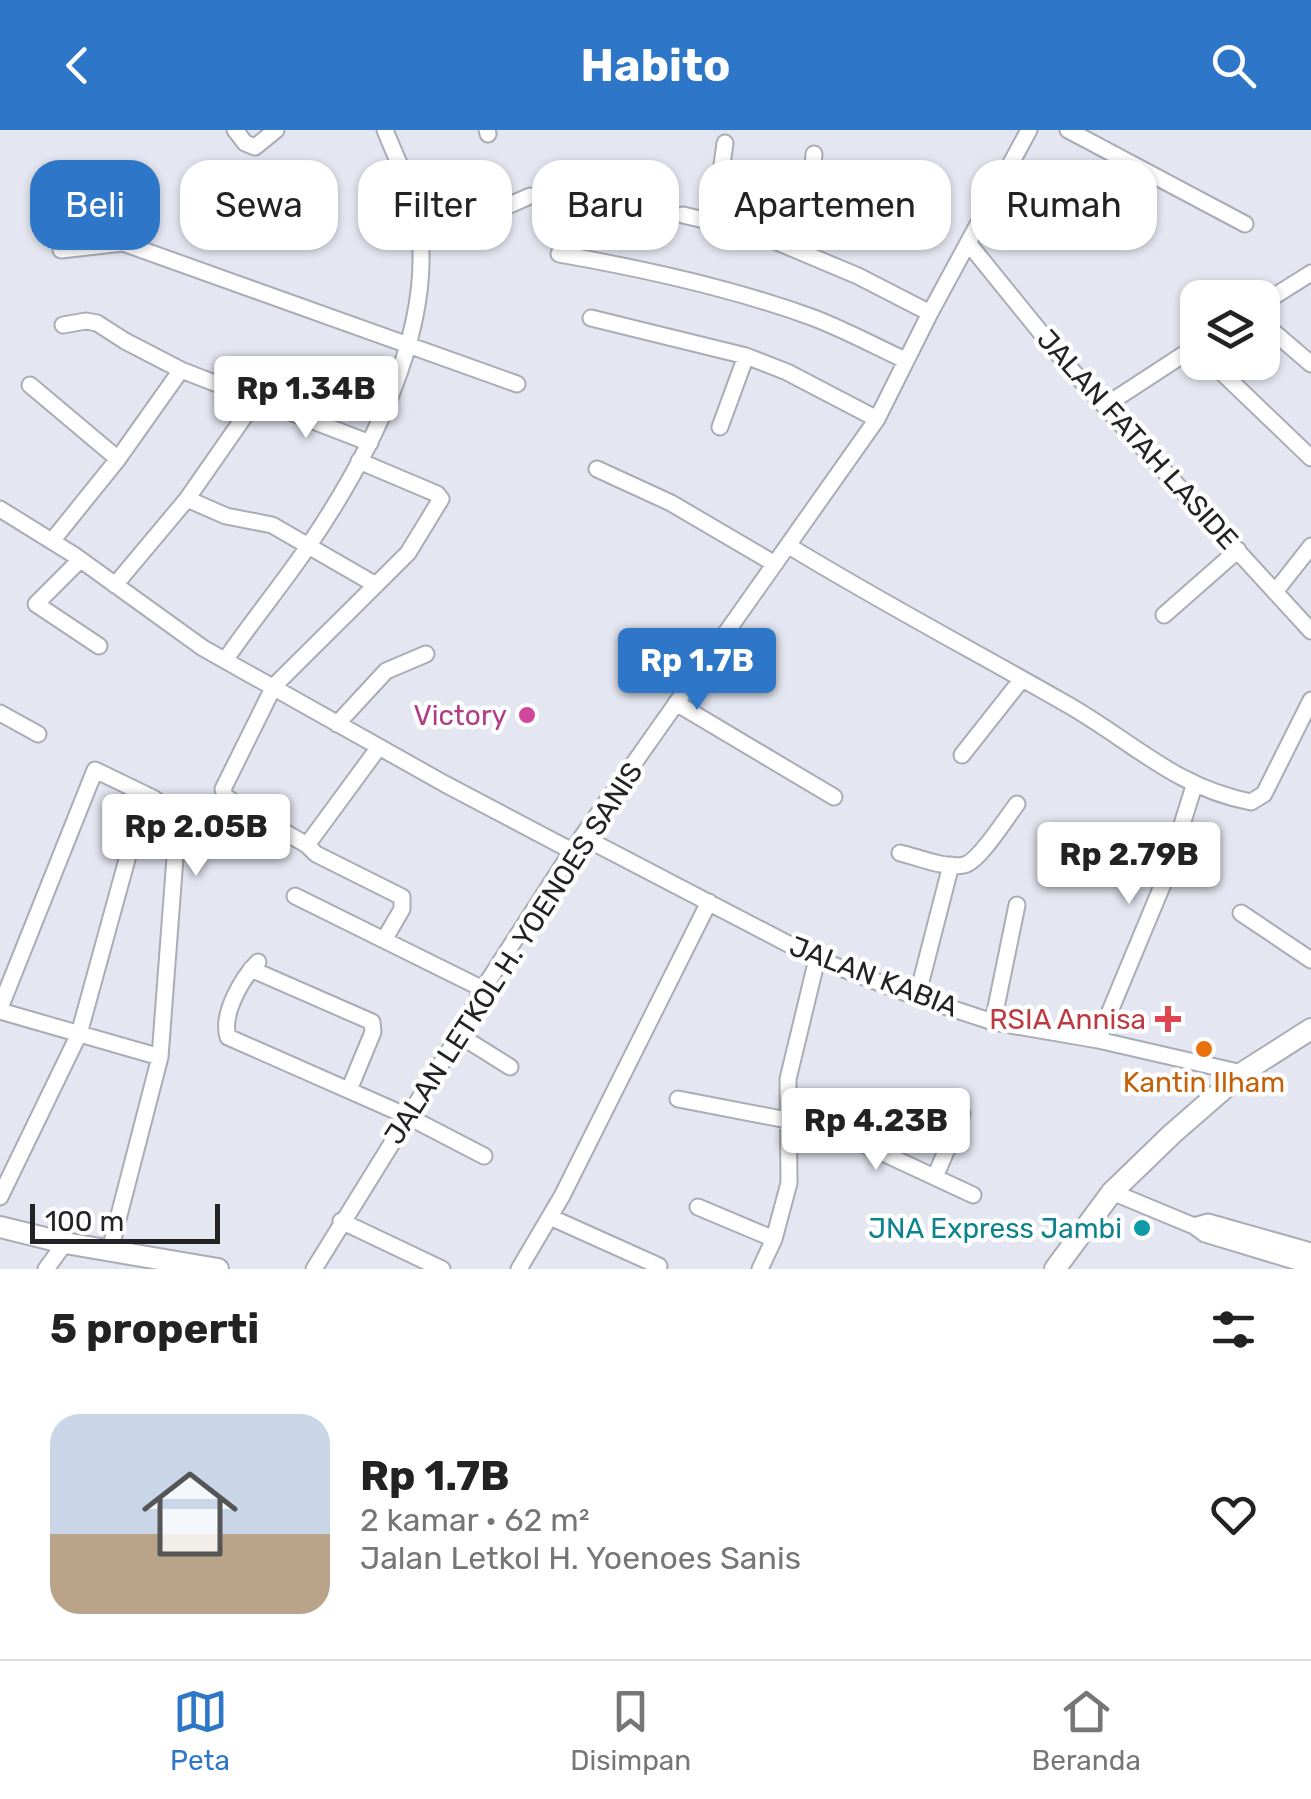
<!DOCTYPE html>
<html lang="id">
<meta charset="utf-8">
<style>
:root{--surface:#fff;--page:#f2f2f2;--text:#222;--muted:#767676;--line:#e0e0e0;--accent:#2e77c8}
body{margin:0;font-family:Rubik,sans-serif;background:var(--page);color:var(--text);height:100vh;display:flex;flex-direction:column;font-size:38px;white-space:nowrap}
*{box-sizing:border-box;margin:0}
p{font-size:32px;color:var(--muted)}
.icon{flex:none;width:55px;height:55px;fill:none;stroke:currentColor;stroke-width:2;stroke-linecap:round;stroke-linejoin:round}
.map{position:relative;height:1139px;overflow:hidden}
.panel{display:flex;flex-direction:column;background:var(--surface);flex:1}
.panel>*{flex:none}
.banner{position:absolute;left:30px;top:30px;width:1252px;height:90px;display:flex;gap:20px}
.controls{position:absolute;left:1180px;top:150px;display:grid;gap:20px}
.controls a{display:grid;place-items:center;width:100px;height:100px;border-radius:20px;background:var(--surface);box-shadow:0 2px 8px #0004;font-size:50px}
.scale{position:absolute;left:30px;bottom:25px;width:190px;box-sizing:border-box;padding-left:10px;border:5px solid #232327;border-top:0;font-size:28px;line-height:35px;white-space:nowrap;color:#232327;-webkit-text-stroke:8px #fff;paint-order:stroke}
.price{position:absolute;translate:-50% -85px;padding:0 22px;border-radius:10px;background:#fff;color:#222;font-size:32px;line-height:65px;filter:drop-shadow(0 2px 5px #0008)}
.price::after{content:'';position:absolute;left:50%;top:60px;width:30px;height:22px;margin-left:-15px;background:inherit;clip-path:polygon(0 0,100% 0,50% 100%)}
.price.current{background:var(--accent);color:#fff}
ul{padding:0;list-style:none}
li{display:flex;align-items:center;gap:30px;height:250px;padding:0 50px}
li span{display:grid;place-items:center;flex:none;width:280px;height:200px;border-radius:30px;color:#555}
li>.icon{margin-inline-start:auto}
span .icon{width:120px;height:120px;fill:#fffc;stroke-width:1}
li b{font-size:42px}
h2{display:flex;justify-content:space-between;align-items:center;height:120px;padding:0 50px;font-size:42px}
.tag{padding:0 35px;border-radius:30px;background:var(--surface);box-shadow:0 2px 8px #0004;font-size:35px;line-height:90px}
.tag.current{background:var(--accent);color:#fff}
header{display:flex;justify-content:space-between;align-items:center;height:130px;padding:0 50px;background:var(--accent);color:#fff;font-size:45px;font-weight:700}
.menu{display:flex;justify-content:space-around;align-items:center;height:140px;border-top:2px solid var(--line);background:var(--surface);font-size:28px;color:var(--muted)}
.menu a{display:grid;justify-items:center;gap:5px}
.menu .current{color:var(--accent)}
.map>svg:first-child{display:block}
</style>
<header><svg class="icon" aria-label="back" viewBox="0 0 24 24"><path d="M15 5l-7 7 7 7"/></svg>Habito<svg class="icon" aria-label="search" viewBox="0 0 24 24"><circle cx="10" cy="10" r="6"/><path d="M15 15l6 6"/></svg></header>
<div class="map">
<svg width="1311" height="1139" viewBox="0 0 1311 1139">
<rect width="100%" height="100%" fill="#e4e6f1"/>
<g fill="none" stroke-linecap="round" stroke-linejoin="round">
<g stroke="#aaacb6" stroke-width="19">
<path id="minor" d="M235 0 245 13 255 17 276 0
M487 0 488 4
M1068 0 1245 94
M683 85 751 101 858 146 930 183
M714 92 725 13
M421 114 530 66
M969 114 1067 235 1311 501
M61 120 123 113 517 254
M805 123 814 24
M559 124C645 139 732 158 814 188 845 200 875 216 905 230
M1262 174 1311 143
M591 188 746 226 787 242 877 289
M1262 192 1311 234
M63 195 86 191 97 193 125 211 181 240 370 313
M1211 232 1311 328
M30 255 118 329
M1106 275 1198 215
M720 297 746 226
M597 339 671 373 775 434
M187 369 226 386 272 395 376 455
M0 379 74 425 203 518 445 654 572 721
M52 411 118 329 181 240
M789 416C879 471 972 520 1063 572 1130 609 1173 657 1251 672L1264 664 1311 570
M80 430 36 474 99 516
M115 455 187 369 256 270
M1275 462 1311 416
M1164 485 1238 420
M226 529C252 491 281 456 307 418 367 330 439 196 417 86 411 57 396 28 385 0
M676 573 834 667
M0 583 38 604
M337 594 386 541 426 524
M379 617 307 715 316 724 402 767V779L384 810
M962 625 1022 549
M583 707 817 829 917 867 993 892 1098 910 1242 943
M307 715 236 674 225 666 223 659 274 556 408 423 441 369 437 364 359 331
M900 723C918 727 945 739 964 735 979 732 1006 688 1017 674
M295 766 483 859
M1241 783 1311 830
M258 832C242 848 221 884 228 907L407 986 484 1026
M251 839 372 892 373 902 349 960
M917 867 951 735
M0 878 95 640 153 668 173 682 177 701 160 927 110 1120
M0 881 160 927
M993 892 1017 775
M459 905 510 937
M1098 910 1165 749 1194 656
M678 969 813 995 844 1005 973 1065
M935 1047 962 984
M1112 1062 1194 1096 1205 1104 1311 1136
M0 1067 79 904 145 664
M698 1077 774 1109
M550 1087 659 1136
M341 1091 442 1139
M1194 1096 1208 1092 1311 1121
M46 1139 65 1113
M314 1139 459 905 483 859 572 721 877 289 930 183 1029 0
M519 1139 562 1066 709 772
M760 1139 774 1109 789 1053 788 949 817 829"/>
</g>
<g stroke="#aaacb6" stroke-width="24">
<path id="major" d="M0 1097 65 1113 218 1139
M1055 1139 1112 1062 1172 1004 1242 943 1311 899"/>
</g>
<use href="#minor" stroke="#fff" stroke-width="15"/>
<use href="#major" stroke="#fff" stroke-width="20"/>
</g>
<circle fill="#d1479c" stroke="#fff" stroke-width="4" cx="527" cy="585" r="10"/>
<path fill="#e0444e" stroke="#fff" stroke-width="4" d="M1163 874h10v10h10v10h-10v10h-10v-10h-10v-10h10z"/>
<circle fill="#e8710a" stroke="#fff" stroke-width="4" cx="1204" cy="919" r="10"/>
<circle fill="#0f9aa8" stroke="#fff" stroke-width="4" cx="1142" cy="1098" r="10"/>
<g text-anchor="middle" stroke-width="9" stroke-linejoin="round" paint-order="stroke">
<g font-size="28" fill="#232327" stroke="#fff">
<text transform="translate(1138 309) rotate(48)" y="10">JALAN FATAH LASIDE</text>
<text transform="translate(513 823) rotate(-57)" y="10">JALAN LETKOL H. YOENOES SANIS</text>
<text transform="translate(874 846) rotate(21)" y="10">JALAN KABIA</text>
</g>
<g font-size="28" fill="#b23c85" stroke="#fff" text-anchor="end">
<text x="507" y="595">Victory</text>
</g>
<g font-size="28" fill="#be3a42" stroke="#fff" text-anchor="end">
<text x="1146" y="899">RSIA Annisa</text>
</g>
<g font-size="28" fill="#c56008" stroke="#fff">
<text x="1204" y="962">Kantin Ilham</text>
</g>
<g font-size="28" fill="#0d838f" stroke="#fff" text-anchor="end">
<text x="1122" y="1108">JNA Express Jambi</text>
</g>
</g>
</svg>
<div class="controls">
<a><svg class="icon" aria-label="layers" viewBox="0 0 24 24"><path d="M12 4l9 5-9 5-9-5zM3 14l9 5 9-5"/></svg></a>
</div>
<div class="scale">100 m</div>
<b class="price" style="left:306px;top:311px">Rp 1.34B</b>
<b class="price current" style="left:697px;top:583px">Rp 1.7B</b>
<b class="price" style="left:196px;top:749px">Rp 2.05B</b>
<b class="price" style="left:1129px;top:777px">Rp 2.79B</b>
<b class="price" style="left:876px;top:1043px">Rp 4.23B</b>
<div class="banner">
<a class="tag current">Beli</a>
<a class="tag">Sewa</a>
<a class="tag">Filter</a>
<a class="tag">Baru</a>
<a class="tag">Apartemen</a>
<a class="tag">Rumah</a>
</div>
</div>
<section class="panel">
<h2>5 properti<svg class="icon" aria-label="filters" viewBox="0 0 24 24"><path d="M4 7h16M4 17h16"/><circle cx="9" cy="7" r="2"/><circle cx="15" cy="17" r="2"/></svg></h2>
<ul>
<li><span style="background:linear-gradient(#c9d6e8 60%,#b9a48a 0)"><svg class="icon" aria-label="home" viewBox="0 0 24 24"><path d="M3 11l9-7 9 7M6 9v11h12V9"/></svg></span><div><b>Rp 1.7B</b><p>2 kamar · 62 m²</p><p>Jalan Letkol H. Yoenoes Sanis</p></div><svg class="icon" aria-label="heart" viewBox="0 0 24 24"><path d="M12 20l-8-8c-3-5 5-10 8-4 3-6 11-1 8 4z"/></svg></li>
</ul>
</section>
<nav class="menu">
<a class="current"><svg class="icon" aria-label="map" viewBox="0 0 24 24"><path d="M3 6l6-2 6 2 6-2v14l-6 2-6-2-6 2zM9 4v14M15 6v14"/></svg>Peta</a>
<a><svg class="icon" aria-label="saved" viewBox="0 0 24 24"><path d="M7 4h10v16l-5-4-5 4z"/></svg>Disimpan</a>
<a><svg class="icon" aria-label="home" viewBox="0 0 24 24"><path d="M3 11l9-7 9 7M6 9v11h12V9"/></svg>Beranda</a>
</nav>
